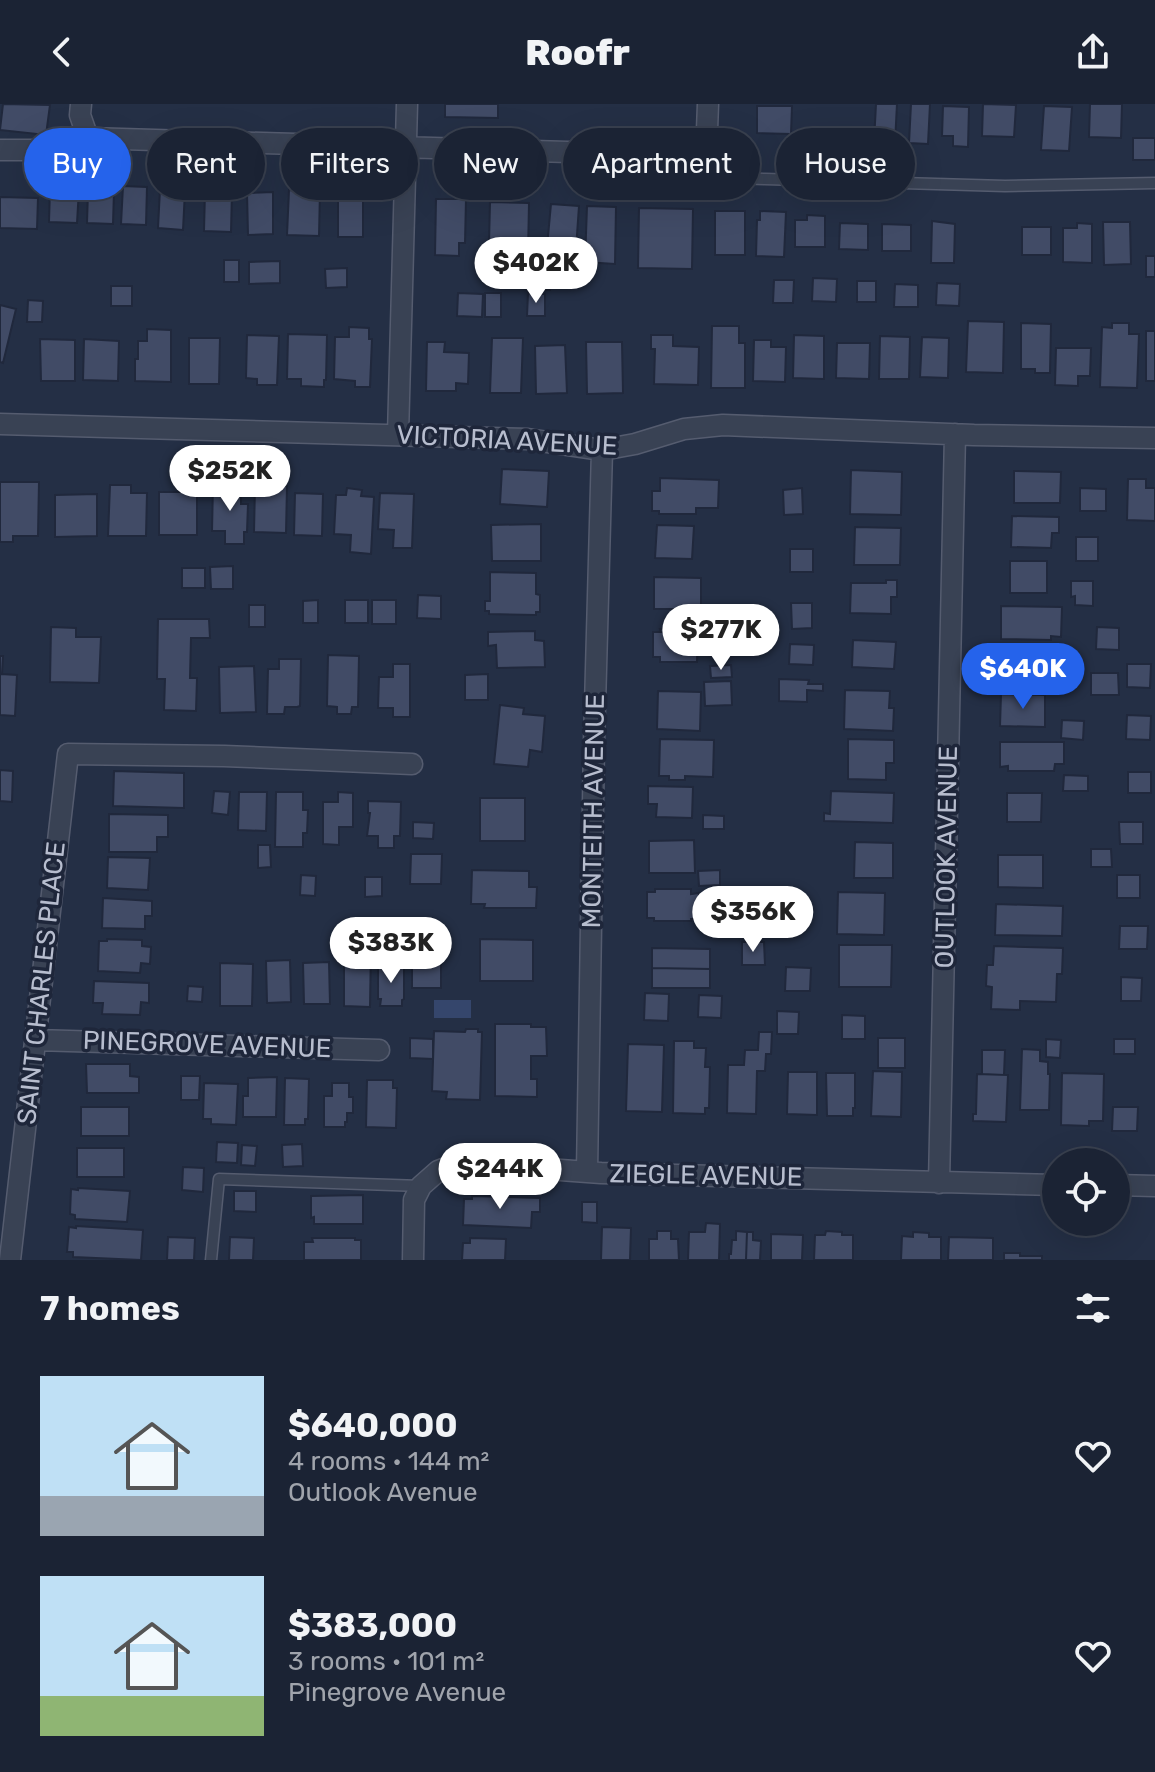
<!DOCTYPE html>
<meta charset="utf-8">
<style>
:root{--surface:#1b2334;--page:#282f40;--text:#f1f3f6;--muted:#a0a4ac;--line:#39404f;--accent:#2563eb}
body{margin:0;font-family:Rubik,sans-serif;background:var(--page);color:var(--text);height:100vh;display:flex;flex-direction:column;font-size:30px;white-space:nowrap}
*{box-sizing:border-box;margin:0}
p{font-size:26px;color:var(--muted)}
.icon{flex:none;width:44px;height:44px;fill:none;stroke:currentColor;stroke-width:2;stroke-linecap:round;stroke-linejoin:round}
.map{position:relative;height:1156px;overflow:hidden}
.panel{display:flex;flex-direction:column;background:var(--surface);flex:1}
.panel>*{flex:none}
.guide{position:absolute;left:24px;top:24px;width:1108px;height:72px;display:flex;gap:16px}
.fabs{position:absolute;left:1042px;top:1044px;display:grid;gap:16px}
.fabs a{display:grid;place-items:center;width:88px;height:88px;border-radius:50%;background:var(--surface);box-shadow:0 8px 32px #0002,0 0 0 2px var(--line);font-size:40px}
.price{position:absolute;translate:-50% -68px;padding:0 18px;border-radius:28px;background:#fff;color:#222;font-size:26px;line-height:52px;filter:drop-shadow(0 2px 4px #0008)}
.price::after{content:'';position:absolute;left:50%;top:48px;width:24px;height:18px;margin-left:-12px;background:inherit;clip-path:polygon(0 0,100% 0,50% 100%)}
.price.active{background:var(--accent);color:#fff}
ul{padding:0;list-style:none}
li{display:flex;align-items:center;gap:24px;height:200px;padding:0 40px}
li span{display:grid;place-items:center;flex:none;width:224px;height:160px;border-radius:0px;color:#555}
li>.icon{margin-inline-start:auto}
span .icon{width:96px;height:96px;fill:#fffc;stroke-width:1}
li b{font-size:34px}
h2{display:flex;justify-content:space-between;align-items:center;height:96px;padding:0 40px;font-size:34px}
.pill{padding:0 28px;border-radius:36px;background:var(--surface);box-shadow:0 8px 32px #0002,0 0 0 2px var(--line);font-size:28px;line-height:72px}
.pill.active{background:var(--accent);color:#fff}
header{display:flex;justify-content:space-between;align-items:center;height:104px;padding:0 40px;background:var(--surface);font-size:36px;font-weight:800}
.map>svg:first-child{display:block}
</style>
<header><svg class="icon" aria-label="back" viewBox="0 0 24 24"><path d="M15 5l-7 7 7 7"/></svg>Roofr<svg class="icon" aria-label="share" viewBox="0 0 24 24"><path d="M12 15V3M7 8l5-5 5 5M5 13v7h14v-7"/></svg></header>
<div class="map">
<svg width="1155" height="1156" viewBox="0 0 1155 1156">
<rect width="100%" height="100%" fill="#242f45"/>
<path fill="#35466c" d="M434 896H471V914H434Z"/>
<path fill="#414b66" stroke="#20283c" stroke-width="2" d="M3 0 50 1 46 31 0 26Z
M445 0H498V14L445 13Z
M876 0H897L895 39 874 38Z
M911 0H930L928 40 909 39Z
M983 0 1016 1 1014 33 982 32Z
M1090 0H1122L1121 34 1089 33Z
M757 2H792L791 30 757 29Z
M943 2 969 3 968 43 953 42V32H942Z
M1044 2 1072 3 1069 47 1041 46Z
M1133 34H1155V56H1133Z
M123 82 147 83 146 121 121 120Z
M50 84 79 85 77 119 49 118Z
M160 85 185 87 183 126 158 124Z
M88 86 114 87 113 120 87 119Z
M205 86 232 87 231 128 204 127Z
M289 86 320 87 319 132 287 131Z
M273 88V130L248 131 247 89Z
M338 91 363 92V133H338Z
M0 93 38 94 37 125 0 124Z
M436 95H466L465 139H459V152L435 151Z
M490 98 529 99 528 150 512 149V140L489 139Z
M551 100 579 102 576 145 547 143Z
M587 102 616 103 615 160 585 158Z
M639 104 693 105 692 165 638 164Z
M715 107H745V151H715Z
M760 107 786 108 784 153 756 152 757 116H760Z
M807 111 825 112V143H795V116H807Z
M932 117 955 120 954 159H931Z
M1103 118H1130L1131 160 1104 161Z
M840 119 868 120V146L839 145Z
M1077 119 1092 120V159L1063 158V124H1077Z
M882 120 911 121V147H882Z
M1022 123H1051V151H1022Z
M1146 152H1155V173H1146Z
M224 156H239V178H224Z
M280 157V179L249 180V158Z
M528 163H550V186H528Z
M347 164V183L326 184 325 165Z
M813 174 837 175 836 198 812 197Z
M774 176H794L793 199H773Z
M857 177H876V198H857Z
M937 179 960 180 959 202 936 201Z
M895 180 918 181V203H894Z
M111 182H132V202H111Z
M458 189 483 190 482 213 457 212Z
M485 189H501V213H485Z
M528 189 545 190V212H527Z
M28 196 43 197 42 218H27Z
M0 201 16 205 3 259 0 258Z
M968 217 1004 218 1003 269 966 268Z
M1021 219 1051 220 1050 269H1035V265H1021Z
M1112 219H1129V230H1139L1137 284 1100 283 1102 223 1112 224Z
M712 222H739V239H745V284H711Z
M349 223 369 224V235H372L370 283H355V277L334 275 335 233H349Z
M147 225 171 226V278L135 277V255H138V237H147Z
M1146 227H1155V277H1146Z
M288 230 327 231 326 276H324V283L301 282V275H287Z
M247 231 279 232 277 281H257V275L246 274Z
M651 231H673V242L699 243 698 281 654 280 655 245H651Z
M794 231 824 232V275L793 274Z
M880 232 910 233 909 275H879Z
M922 233 949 234 948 274 920 273Z
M189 234H220L219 280H189Z
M492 234H523L521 289H490Z
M40 235 75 236V277H41Z
M84 235 119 237 118 277 83 276Z
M754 236H771V243H786L785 278 753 277Z
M427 238H445L444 248 469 249 468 280 456 279V287H426Z
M586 238H622L623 289 587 290Z
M837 239H870L869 275 836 274Z
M565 241 567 289 536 290 535 242Z
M1056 244H1091L1090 272H1078V282L1055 281Z
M502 365 549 367 547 403 500 400Z
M851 366 902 368 901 411 850 410Z
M1014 367 1061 368 1060 399H1014Z
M660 374 719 376 718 404H696V410H659V407H652V387H660Z
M1128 375H1146V384H1155V417L1127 416Z
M0 378H39L38 432H13V438H0Z
M213 380H241V400H248L247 428H244V440H225V427H212Z
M110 381H131V389H147L146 432H108Z
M255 381 287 382 286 429 254 428Z
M180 383H197V431H159V388H180Z
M347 384 362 386 361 392 374 393 371 450 350 448 351 431 334 430 336 391H346Z
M802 384 803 410 784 411 783 386Z
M1080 384 1106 385V407H1080Z
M295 389 323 390 322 432 294 431Z
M380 389 414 390 412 444H393L394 426 378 425Z
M97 390V432L55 433V391Z
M1012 412 1059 413V429H1052L1051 444 1011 443Z
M541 420V457H492L491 421Z
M657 421 694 422 692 455 655 454Z
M855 423 901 424 900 461H854Z
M1076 433H1098V457H1076Z
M790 445H813V468H790Z
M1010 457H1047V489H1010Z
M233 462V485H211L210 463Z
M182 464H205V484H182Z
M490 468 536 469V490L540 491V508H536V511L489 510V507H485V497H490Z
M654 473 701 474V505H654Z
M886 476H897V493H891V510L850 509 851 479H886Z
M1071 477H1093V502L1075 501V492L1071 493Z
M418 491 441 492V515L417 514Z
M318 496V519H303V497Z
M345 496H368V519H345Z
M372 496H396V520H372Z
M791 499H812V524L792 525Z
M249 501H265V523H249Z
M1001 502 1062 503 1061 533 1051 532V536L1001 535Z
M158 515H209L210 534H191L190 574H197L196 607 164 606 165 575H157Z
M51 523 76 524V533H101L99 579 50 578Z
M1097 523 1119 524V546L1096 545Z
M660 525H698L697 558H660V553H653V528H661Z
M535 527V536L544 537 545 563 497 564 496 541 488 542V528Z
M853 536 896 538 894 565 852 563Z
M790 540 814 541 813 561 789 560Z
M1006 550 1069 552 1068 567H1073L1072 575H1068V581L1005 579Z
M328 551 359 552 358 603H352L351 610H337V603L327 602Z
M0 552H3L2 570 17 571 15 612 0 611Z
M279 555H301L300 602 297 603H285L284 610H267L268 565H279Z
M393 560H410V613H393V604H378L379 573H393Z
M1127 560H1151L1150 584 1127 583Z
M731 561 732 573 711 574 710 562Z
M254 562 256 608 220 609 219 563Z
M1091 569H1118L1119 591H1091Z
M488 570V596H465V571Z
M779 575 809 576 808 580H823V587L807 586V598L779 597Z
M731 577 732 601 705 602 704 578Z
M845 586 890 587 889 604H894L893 627 844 625Z
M658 587 701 588 700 627 657 625Z
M1001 590 1045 591V623L1000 622Z
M500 601 524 604 523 610 545 612 542 648 530 646 528 663 494 660Z
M1127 611 1151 612 1150 636 1126 635Z
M1062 616 1084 617 1083 636 1061 634Z
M660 635 714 636 713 673 685 672V676H669V672H659Z
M848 635 894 636V659H886V676L848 675Z
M1000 638H1064V660H1055L1054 667H1008V662L1000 663Z
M0 666 13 667 12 698 0 697Z
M114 667 184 669V704L113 702Z
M1128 668H1151V689H1128Z
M1064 671 1088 672V687H1063Z
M648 682 693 683 692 714 656 713 657 700H648Z
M214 687 230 688 228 711 212 709Z
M831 687 894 689 893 719 824 717V709L830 710Z
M239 688H267L266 727 238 726Z
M276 688H303V706H308L307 729H303V743H275Z
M338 688 353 689V723H339V741L323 740V698H338Z
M1007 689H1042L1041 718H1007Z
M480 694H525V737H480Z
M368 697 401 698 400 732H394V744H378V732H367L370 709H368Z
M109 710 168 711V733H157V748H109Z
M703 711 724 712V725H703Z
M413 718 434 719 433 735 413 734Z
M1119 718H1143V740H1120Z
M694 736 695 769H649V737Z
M855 738 893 739V774H854Z
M258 741H270L271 763 258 764Z
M1091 745H1111L1112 763H1091Z
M411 750H442L441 780H410Z
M998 751H1043V784L998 783Z
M108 753 150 754 148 786 107 784Z
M472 766 529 767V783H537L536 804H484L485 800H471Z
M720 766V781L699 782 698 767Z
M301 771 316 772 315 792 300 791Z
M1117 771H1140V794H1117Z
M365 773H382V792L365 793Z
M655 785H691V790L699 789V797H714L713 815H691V817H654V814H647V788H655Z
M838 788 885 789 884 831 837 830Z
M103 794 152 797V812H145V825L102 824Z
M996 800 1063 802 1062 832 995 831Z
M1120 822H1148L1147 845H1119Z
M107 835 142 836V842L151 843 150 860 141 859 140 869 98 867 99 837H107Z
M480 835 533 836V877H480Z
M742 838H764L765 861H742Z
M344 841 371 842 370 903 344 902Z
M839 841H892L891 883H839Z
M994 842 1063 844 1062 870H1057L1056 898 1020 897V906L991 905 992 883 986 882 987 861H993Z
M652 844 710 845V865L652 864Z
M290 856 291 898 267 899 266 857Z
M412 857H441V884H412Z
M329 858 330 900H304L303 859Z
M220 859 253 860 252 902H220Z
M378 861H404V895L402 896V902H380L381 895H378Z
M786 863 811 864 810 887H785Z
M652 864 710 865V884H652Z
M1121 873 1142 874 1141 897H1121Z
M94 877 149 879V899L141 898 140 911 102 910 103 899H93Z
M188 882 203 883 202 898 187 897Z
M645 889 669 890 668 917 644 916Z
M699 891 722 892 721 914 698 913Z
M777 907 799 908 798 930H777Z
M842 911 865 912V935H842Z
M495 920H531V923H546L547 952H531V975H537V993L495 992Z
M466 925H478V928H482L480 996 446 995 447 988 432 987 434 927 465 928Z
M759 928H772L771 950H766L765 967H757L756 1010 727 1009 728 961H744L745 946H758Z
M410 934 433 935V955L410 954Z
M878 934H905V964H878Z
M1046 935 1061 936 1060 954 1046 953Z
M1114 935H1135V950H1114Z
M674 937H694V944H706L705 963H710L709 1004H705V1010L673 1009Z
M628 940 664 941 662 1008 626 1007Z
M1022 945 1040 946V957L1048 958V970H1050L1049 1006H1020Z
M982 946H1005L1004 971 982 970Z
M86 960H130V972L139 973V989H87Z
M873 967 902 968 901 1013 871 1012Z
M788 968H817V1011L787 1010Z
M826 969H855V1004H853V1012H827Z
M1062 969 1104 970 1103 1017H1089V1022L1061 1021Z
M977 970 1008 971 1006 1018 973 1017V1010H976Z
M181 972H200L199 996H181Z
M277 973 276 1013H243V992H248V974Z
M285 974 309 975 308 1015H305V1021H284Z
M367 976H393V984H397L396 1024 366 1023Z
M204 979 238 980 236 1021 211 1020V1015H203Z
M332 979H349V993H353V1009H347V1018H345V1023H324V992H332Z
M81 1003H129V1032H81Z
M1113 1003H1138L1137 1027H1112Z
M217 1038 238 1039 237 1059 216 1058Z
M302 1040 303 1062 283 1063 282 1041Z
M242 1041 257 1042 255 1062 241 1061Z
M77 1044H124V1073H77Z
M183 1063 204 1064 203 1088 182 1086Z
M78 1084 130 1087 127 1118 75 1115V1111L70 1110 71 1085 78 1086Z
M234 1087H256V1108L234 1107Z
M363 1091V1120H314V1113L311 1114V1092Z
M472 1092 540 1094V1108H532L531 1124 463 1121 464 1095H472Z
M582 1098H597V1119L582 1118Z
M706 1119 720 1120 719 1156H688L689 1128H705Z
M76 1122 143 1126 141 1156 73 1153V1148H67L69 1123 76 1124Z
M602 1123 631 1124 630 1156H601Z
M657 1127H671V1135H678L679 1156H649V1135H657Z
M736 1127 747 1128 746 1156H729V1150H731L732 1136H736Z
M826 1127 842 1128V1131H853V1156H814L815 1131H825Z
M747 1128H753V1136L761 1137 760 1156H746Z
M913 1128 929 1129V1133H941V1156H901L902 1132 913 1133Z
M771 1130 803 1131 802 1156H771Z
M168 1133 195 1134 194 1156H167Z
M230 1133 254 1134 253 1156H229Z
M949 1133 993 1134V1156H948Z
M312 1134H355V1136H361V1156H304V1138H313Z
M470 1134 506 1135 505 1156H462L463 1139H470Z
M1004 1149H1020V1152H1042V1156H1004Z"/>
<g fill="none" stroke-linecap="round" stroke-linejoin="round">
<g stroke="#555c6f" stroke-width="13">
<path id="lane" d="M706 52 735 74 765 75 1005 82 1155 79
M211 1156 219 1075 421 1082"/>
</g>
<g stroke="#555c6f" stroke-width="23">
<path id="street" d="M81 0 80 11 88 34
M0 46H41L67 43 88 34 706 52 708 0
M0 320 528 335 602 346 635 340 684 325 723 321 974 331 1155 334
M398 331 407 0
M35 936 379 946
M587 1068 594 638 602 346
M939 1079 955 330
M1116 1081 1155 1082
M10 1156 68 650 224 652 412 660
M413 1156 414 1096 421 1082 438 1067 456 1060H479L601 1069 1056 1081"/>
</g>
<use href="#lane" stroke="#394254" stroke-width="10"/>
<use href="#street" stroke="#394254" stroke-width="20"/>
</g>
<g text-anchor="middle" stroke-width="7" stroke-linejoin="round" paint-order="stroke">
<g font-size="26" fill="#b7bdce" stroke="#1e263a">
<text transform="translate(507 336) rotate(3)" y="9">VICTORIA AVENUE</text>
<text transform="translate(593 707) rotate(-89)" y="9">MONTEITH AVENUE</text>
<text transform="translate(946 753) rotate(-89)" y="9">OUTLOOK AVENUE</text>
<text transform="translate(41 879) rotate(-84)" y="9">SAINT CHARLES PLACE</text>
<text transform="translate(207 940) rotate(2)" y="9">PINEGROVE AVENUE</text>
<text transform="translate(706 1071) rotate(1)" y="9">ZIEGLE AVENUE</text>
</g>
</g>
</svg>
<div class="fabs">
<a><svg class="icon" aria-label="locate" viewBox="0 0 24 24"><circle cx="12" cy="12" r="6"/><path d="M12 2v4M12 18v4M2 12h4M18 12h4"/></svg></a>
</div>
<b class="price" style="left:536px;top:201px">$402K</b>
<b class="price" style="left:230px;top:409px">$252K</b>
<b class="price" style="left:721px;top:568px">$277K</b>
<b class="price active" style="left:1023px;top:607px">$640K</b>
<b class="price" style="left:753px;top:850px">$356K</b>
<b class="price" style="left:391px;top:881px">$383K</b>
<b class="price" style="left:500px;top:1107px">$244K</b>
<div class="guide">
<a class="pill active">Buy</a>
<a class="pill">Rent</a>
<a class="pill">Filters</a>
<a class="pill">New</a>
<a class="pill">Apartment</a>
<a class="pill">House</a>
</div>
</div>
<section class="panel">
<h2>7 homes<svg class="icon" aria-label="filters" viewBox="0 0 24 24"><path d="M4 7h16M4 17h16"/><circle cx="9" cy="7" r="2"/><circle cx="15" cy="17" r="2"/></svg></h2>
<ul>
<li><span style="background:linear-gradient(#bfe0f5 75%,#9aa5b1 0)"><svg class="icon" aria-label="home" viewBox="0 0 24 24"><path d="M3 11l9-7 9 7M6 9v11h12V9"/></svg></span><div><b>$640,000</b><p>4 rooms · 144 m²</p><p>Outlook Avenue</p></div><svg class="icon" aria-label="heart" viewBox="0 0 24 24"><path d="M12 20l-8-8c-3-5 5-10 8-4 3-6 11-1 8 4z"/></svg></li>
<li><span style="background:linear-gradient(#bfe0f5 75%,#8fb573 0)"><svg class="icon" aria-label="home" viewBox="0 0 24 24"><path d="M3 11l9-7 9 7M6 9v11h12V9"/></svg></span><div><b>$383,000</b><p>3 rooms · 101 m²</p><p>Pinegrove Avenue</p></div><svg class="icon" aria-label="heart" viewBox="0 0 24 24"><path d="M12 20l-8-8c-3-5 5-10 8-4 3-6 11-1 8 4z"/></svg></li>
</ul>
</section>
